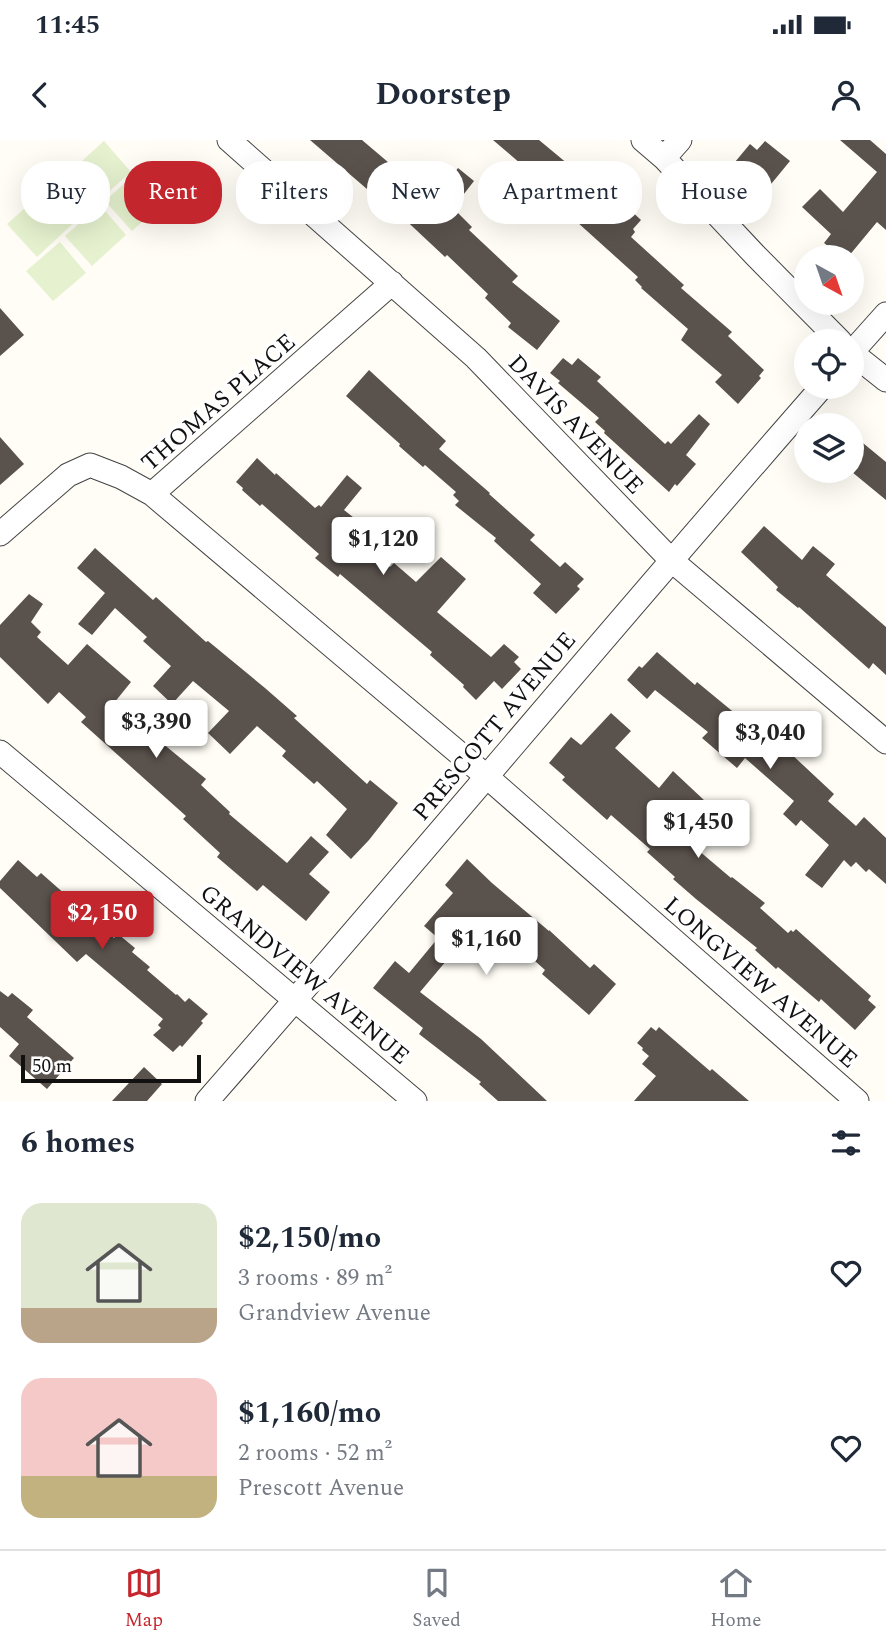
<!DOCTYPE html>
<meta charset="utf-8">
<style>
:root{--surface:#fff;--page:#f6f6f7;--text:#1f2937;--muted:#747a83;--line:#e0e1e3;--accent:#c4262e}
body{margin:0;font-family:Spectral,serif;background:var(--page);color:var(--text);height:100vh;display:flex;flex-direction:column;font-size:26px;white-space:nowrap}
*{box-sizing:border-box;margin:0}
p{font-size:23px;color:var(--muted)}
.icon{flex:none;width:38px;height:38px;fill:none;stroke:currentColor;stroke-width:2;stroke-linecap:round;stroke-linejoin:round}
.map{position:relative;height:961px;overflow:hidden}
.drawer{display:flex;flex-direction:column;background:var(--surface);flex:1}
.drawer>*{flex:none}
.hud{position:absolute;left:21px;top:21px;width:845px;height:63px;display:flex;gap:14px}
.needle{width:46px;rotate:140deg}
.controls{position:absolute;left:794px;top:105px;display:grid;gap:14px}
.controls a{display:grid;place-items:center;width:70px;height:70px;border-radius:50%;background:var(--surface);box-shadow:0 7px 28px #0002;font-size:35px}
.scale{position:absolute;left:21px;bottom:18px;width:180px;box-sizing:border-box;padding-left:7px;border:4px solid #111;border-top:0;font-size:19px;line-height:24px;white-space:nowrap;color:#111;-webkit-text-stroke:5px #fff;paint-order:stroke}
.price{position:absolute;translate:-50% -60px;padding:0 16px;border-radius:7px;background:#fff;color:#222;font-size:23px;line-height:46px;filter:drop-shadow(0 2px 4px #0008)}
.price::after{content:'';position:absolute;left:50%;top:42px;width:21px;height:16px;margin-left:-10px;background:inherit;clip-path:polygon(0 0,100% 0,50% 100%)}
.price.selected{background:var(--accent);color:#fff}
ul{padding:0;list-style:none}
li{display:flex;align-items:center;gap:21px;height:175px;padding:0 21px}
li span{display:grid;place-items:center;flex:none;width:196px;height:140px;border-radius:21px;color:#555}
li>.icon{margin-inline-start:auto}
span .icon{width:84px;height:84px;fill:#fffc;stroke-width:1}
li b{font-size:30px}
h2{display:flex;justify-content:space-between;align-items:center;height:84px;padding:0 21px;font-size:30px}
.tag{padding:0 24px;border-radius:28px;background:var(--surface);box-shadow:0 7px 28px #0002;font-size:24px;line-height:63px}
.tag.selected{background:var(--accent);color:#fff}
.status{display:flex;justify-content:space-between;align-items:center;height:49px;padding:0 35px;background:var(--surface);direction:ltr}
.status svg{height:19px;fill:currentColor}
header{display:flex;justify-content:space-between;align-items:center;height:91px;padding:0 21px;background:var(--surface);font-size:32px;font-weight:700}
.dock{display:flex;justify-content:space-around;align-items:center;height:98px;border-top:2px solid var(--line);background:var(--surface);font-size:19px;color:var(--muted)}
.dock a{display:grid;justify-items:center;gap:4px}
.dock .selected{color:var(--accent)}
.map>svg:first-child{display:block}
</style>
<div class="status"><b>11:45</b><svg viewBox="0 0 49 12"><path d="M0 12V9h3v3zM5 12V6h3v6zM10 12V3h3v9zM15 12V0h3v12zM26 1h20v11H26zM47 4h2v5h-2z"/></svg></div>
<header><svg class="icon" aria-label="back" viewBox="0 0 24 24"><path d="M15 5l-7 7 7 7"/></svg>Doorstep<svg class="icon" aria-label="person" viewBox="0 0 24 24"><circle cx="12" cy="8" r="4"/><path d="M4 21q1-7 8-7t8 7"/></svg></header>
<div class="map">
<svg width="886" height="961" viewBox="0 0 886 961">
<rect width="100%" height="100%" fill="#fffdf5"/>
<path fill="#e6f2cf" d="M104 1 131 32 88 70 62 39Z
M138 31 165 61 132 91 105 61Z
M50 46 79 78 37 117 7 84Z
M100 65 126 95 92 126 65 96Z
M60 102 86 133 53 161 26 131Z"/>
<path fill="#5a524d" d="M310 0H362L402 34 411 23 442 49 458 28 474 41 453 68 472 87 469 90 518 136 512 142 560 181 537 210 508 187 511 183 485 158 488 154 447 115 445 117 397 72 396 74Z
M493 0H539L592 44 587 51 618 78 627 67 641 80 633 89 635 92 631 97 684 145 681 148 732 192 728 196 764 230 759 236 761 238 738 264 715 242 722 235 681 200 688 189 641 148 642 147 635 140 638 137 556 63 557 62 517 28 521 24Z
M840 0H870L886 14V90L877 82 848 117H818L828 106 824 103 831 94 802 67 820 49 843 72 877 32Z
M765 1 790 21 767 49 735 22 750 4 757 10Z
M0 168 24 195 0 216Z
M563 218 572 225 578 218 601 237 597 241 665 304 668 301 671 304 699 274 710 284 686 315 696 324 677 346 675 344 669 352 604 293 605 291 595 282 599 278 558 243 560 241 550 233Z
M369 230 446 301 439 309 490 353 489 354 535 395 530 400 560 427 565 422 584 439 577 446 580 449 556 474 533 453 541 444 494 401 496 398 455 365 459 361 453 355 456 352 425 325 423 327 399 306 400 304 346 256Z
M852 294 886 322V360L852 332Z
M0 297 24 324 0 345Z
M257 318 275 335 276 333 315 368 319 365 321 367 347 335 362 348 344 370 368 389 358 401 390 427 394 423 416 442 441 417 466 439 437 472 491 517 504 504 519 517 514 522 521 529 502 549 494 541 476 560 463 547 464 545 430 515 432 512 340 434 338 437 315 418 319 414 262 364 260 366 242 350 243 348 236 342Z
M764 386 802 420 813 406 835 424 826 435 886 487V535L873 523 869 529 799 467 798 468 776 450 778 447 741 412Z
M95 408 153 460 156 457 206 502 208 501 265 548 297 576 294 578 367 644 370 640 398 663 369 700 351 719 326 695 347 669 317 641 314 644 282 616 286 611 257 586 230 614 208 593 229 571 193 541 172 564 153 546 171 526 143 501 147 497 115 468 92 495 78 484 105 453 77 428Z
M29 454 43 464 31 482 41 492 37 497 68 525 87 504 131 542 114 563 144 590 145 589 206 639 201 645 230 672 229 674 287 723 311 696 329 712 309 734 330 752 306 781 263 745 257 751 217 717 220 713 183 679 186 676 81 582 86 577 59 552 48 564 0 517V485Z
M657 512 695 545 697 542 737 575 739 573 787 613 788 611 834 654 828 661 856 686 864 677 886 698V744L869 729 866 732 856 722 851 727 844 720 822 748 805 735 829 705 801 680 796 686 783 674 794 661 745 618 737 628 702 598 708 592 655 550 647 559 627 540 639 526 642 528Z
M611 573 631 591 615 608 659 648 673 631 705 661 725 677 698 710 731 738 732 737 765 763 760 768 788 793 791 790 793 792 796 789 871 856 868 860 876 867 855 890 821 859 819 862 778 827 776 829 755 810 757 808 696 759 673 739 675 737 647 712 650 709 611 675 607 680 562 640 565 637 549 623 571 597 581 605Z
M467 719 492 743 549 791V790L590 828 594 824 616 844 589 875 542 834 545 830 515 803 514 805 489 783 457 819 452 814 420 852 481 899 547 961H498L479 944 481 942 419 894 423 888 373 848 395 821 409 833 438 798 424 786 453 753 445 745Z
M18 720 37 737 41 733 75 763 76 762 114 798 118 794 135 808 132 812 150 827 147 830 176 855 177 854 185 862 189 858 208 874 201 881 203 883 182 907 180 905 173 912 153 895 161 888 158 885 163 879 86 814 77 822 0 748V741Z
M0 851 8 857 12 853 33 870 27 877 74 918 47 949 9 916 19 904 0 887Z
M651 887 656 891 659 887 710 931 712 929 749 961H634L656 936 642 924 649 916 642 910 643 908 637 903Z
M144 927 162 944 147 961H112Z"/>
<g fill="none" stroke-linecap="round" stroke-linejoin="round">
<g stroke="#444" stroke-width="25">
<path id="minor" d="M229 0 476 218 671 420 886 602
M643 0 664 18 755 115 840 201
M664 18 680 0
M852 212 886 174
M852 213 886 240
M152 354 392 143
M0 394 68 335 90 325 121 337 152 354 486 636 857 961
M0 612 415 961
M207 961C414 725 615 483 822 247"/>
</g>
<use href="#minor" stroke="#fff" stroke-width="23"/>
</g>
<g text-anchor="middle" stroke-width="7" stroke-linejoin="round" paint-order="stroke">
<g font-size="24" fill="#111" stroke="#fff">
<text transform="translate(218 262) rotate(-41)" y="8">THOMAS PLACE</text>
<text transform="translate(576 284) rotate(46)" y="8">DAVIS AVENUE</text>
<text transform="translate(494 586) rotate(-50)" y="8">PRESCOTT AVENUE</text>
<text transform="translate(305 834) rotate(40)" y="8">GRANDVIEW AVENUE</text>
<text transform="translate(761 842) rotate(41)" y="8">LONGVIEW AVENUE</text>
</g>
</g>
</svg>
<div class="controls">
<a><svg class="needle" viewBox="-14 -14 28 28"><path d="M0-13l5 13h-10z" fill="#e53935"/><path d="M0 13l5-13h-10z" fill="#747a83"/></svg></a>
<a><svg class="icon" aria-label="locate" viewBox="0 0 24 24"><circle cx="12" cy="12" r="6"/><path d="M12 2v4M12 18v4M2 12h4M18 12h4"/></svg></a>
<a><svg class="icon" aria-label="layers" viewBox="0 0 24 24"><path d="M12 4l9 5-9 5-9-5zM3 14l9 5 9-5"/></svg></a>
</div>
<div class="scale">50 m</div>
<b class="price" style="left:383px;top:437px">$1,120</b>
<b class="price" style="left:156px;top:620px">$3,390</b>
<b class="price" style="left:770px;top:631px">$3,040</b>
<b class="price" style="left:698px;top:720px">$1,450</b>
<b class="price selected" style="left:102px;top:811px">$2,150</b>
<b class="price" style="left:486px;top:837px">$1,160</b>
<div class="hud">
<a class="tag">Buy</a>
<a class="tag selected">Rent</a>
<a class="tag">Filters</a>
<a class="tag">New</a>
<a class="tag">Apartment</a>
<a class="tag">House</a>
</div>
</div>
<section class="drawer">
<h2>6 homes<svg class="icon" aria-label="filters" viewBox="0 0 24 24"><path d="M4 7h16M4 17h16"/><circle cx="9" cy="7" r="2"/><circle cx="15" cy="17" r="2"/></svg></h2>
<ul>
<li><span style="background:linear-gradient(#dfe7d0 75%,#b9a48a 0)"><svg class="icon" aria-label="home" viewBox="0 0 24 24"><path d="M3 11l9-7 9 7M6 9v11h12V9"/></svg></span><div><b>$2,150/mo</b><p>3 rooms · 89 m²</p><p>Grandview Avenue</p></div><svg class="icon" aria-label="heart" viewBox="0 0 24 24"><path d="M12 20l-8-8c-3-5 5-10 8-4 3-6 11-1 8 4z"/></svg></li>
<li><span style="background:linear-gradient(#f6c9c9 70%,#c2b280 0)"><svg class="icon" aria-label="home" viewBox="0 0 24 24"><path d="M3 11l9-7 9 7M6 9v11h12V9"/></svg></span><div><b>$1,160/mo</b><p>2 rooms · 52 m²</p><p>Prescott Avenue</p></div><svg class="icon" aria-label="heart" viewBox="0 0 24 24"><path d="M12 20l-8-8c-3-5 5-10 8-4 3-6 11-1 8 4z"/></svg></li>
</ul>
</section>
<nav class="dock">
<a class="selected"><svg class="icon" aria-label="map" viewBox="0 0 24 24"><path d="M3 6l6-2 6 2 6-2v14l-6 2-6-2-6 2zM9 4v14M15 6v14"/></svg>Map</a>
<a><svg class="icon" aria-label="saved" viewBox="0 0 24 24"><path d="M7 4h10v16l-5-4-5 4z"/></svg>Saved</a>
<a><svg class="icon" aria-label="home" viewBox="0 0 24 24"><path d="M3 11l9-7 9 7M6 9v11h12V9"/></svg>Home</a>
</nav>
